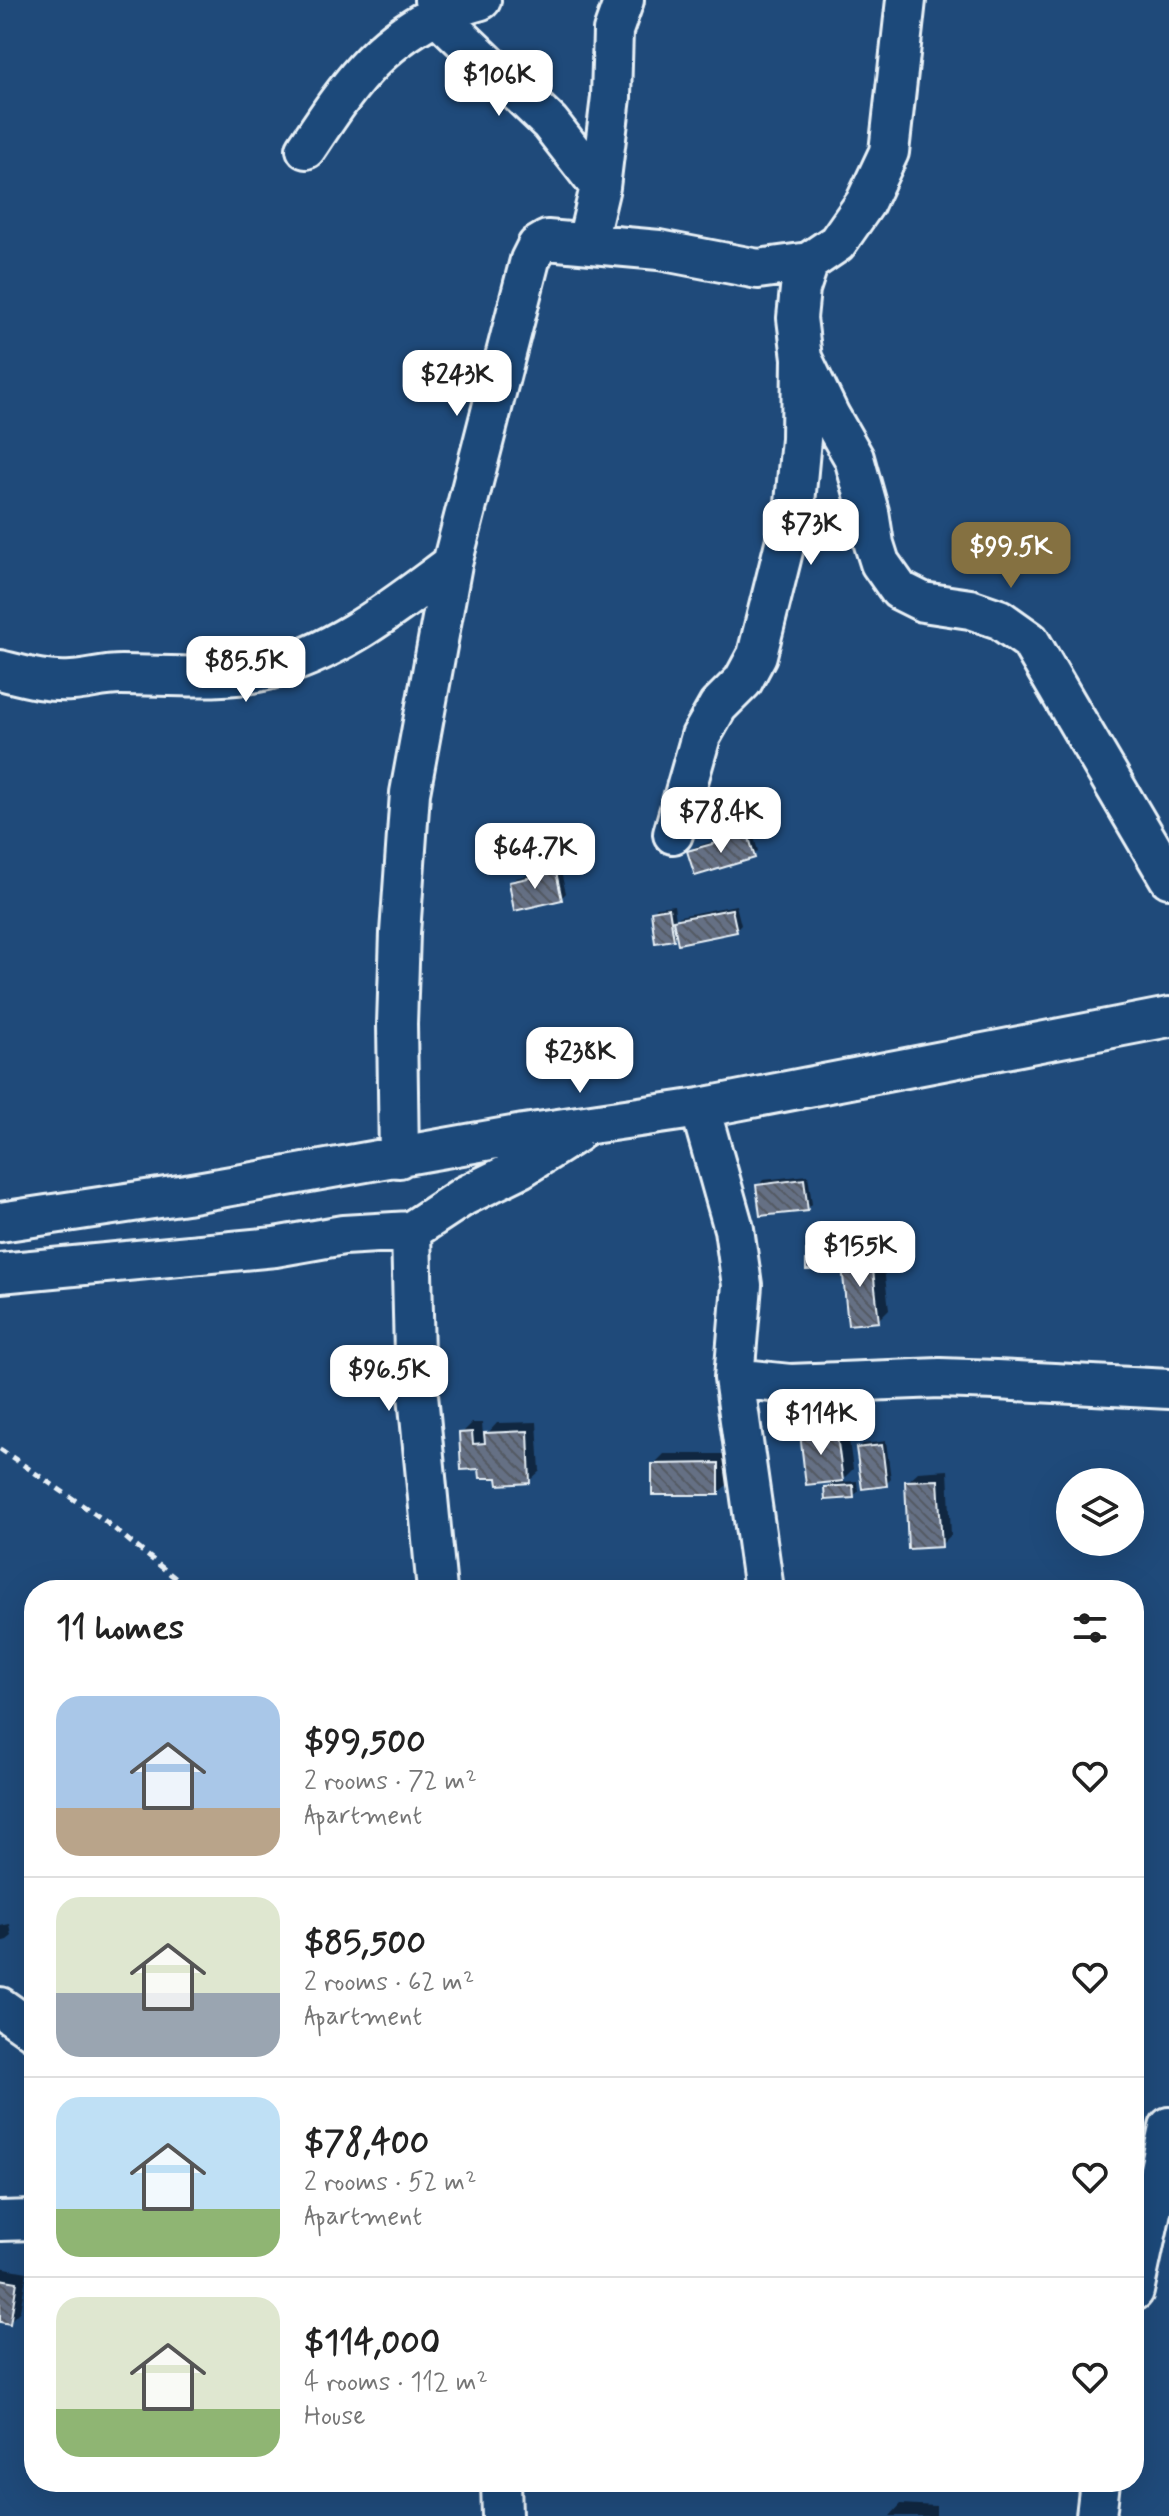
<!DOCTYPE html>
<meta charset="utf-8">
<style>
:root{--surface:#fff;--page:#f2f2f2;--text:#222;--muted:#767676;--line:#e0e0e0;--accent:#857141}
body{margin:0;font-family:Mynerve,sans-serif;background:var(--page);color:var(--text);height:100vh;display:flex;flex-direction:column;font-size:30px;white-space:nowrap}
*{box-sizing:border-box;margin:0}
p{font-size:26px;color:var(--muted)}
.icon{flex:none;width:44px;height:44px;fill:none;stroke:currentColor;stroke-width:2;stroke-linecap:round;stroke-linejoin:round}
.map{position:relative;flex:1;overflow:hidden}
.panel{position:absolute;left:24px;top:1580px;width:1120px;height:912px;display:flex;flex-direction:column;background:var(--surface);border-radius:32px;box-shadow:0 8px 32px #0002}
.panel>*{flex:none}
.tools{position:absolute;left:1056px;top:1468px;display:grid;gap:16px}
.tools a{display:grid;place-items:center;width:88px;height:88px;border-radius:50%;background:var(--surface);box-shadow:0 8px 32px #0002;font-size:40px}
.price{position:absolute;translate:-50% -68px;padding:0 18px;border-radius:16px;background:#fff;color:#222;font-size:26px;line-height:52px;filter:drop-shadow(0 2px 4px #0008)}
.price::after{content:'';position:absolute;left:50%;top:48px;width:24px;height:18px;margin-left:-12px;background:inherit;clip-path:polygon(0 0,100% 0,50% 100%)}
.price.active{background:var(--accent);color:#fff}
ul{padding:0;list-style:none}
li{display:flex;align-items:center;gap:24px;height:200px;padding:0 32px}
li+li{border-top:2px solid var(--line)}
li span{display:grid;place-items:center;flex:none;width:224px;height:160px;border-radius:24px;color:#555}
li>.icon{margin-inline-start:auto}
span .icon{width:96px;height:96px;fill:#fffc;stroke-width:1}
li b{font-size:34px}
h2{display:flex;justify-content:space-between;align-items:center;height:96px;padding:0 32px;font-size:34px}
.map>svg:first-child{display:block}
</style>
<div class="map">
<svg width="1169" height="2516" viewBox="0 0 1169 2516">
<defs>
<pattern id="building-back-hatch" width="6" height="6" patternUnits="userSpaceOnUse" patternTransform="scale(2)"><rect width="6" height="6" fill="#656f84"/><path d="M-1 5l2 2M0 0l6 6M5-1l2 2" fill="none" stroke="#545a64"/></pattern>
</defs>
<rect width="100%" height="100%" fill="#1f4a7a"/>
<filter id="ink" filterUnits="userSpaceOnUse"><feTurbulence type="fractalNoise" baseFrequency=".0125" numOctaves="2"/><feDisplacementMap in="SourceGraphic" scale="16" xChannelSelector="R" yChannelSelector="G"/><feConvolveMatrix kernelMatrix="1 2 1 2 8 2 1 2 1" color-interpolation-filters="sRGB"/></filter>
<g filter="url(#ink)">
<path fill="#0007" d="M752 830 758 851 753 856 690 852 694 847Z
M560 868 566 893 561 898 511 883 516 878Z
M674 905 676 920 680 916 736 905 741 925 736 930 678 934 673 939 653 912 657 907Z
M808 1175 812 1204 807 1209 759 1185 763 1180Z
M881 1244 889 1309 878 1320 843 1257 853 1247Z
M812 1246H834L835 1264 830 1268 808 1251Z
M846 1419 853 1469 840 1482 857 1481 858 1492 853 1496 826 1488 833 1481 802 1433 813 1423Z
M537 1422 540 1471 529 1481 499 1476 481 1467 461 1434 472 1423H482L483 1435H486L497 1423Z
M886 1441 891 1479 886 1484 858 1448 863 1444Z
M664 1454H728L729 1483 718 1493 654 1464Z
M948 1470 951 1535 941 1545 907 1482 918 1472Z
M10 1924 12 1936 7 1940 0 1942V1926Z
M0 2267 27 2272 20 2311 9 2322 0 2320Z
M901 2504 936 2506V2516H890Z"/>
<path fill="url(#building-back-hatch)" stroke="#e8f1f8" stroke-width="2" d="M748 834 755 858 695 876 687 851Z
M556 872 562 900 514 911 509 882Z
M669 908 674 940 655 943 651 911Z
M732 909 737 932 678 944 673 920Z
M804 1179 808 1211 760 1216 756 1185Z
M830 1249 831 1270H806V1250Z
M871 1253 879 1322 848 1325 841 1256Z
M836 1428 843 1481 806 1485 800 1433Z
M528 1431 530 1483 498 1485 497 1478H480L479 1469 461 1470 459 1433 472 1432 473 1444 485 1443 484 1433Z
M882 1445 887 1486 862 1489 856 1448Z
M719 1463V1495H652V1464Z
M938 1480 942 1547 908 1549 905 1481Z
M853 1485 854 1498 825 1500 824 1487Z
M0 2279 17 2282 10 2324 0 2322Z"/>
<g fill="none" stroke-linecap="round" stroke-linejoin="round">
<g stroke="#e8f1f8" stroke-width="44">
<path id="minor" d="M434 0 436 14 550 123 600 187
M306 149C343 94 372 47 434 16 448 8 466 5 481 0
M587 242 600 187 611 97 613 31 624 0
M802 358 830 416 854 458 869 512 874 544 880 563 899 590 923 602 970 609 999 619 1030 641 1169 878
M0 670C24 676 47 683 72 681 88 680 104 675 121 675 169 675 220 681 267 670 337 653 395 606 452 564
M673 834 701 736 718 706 743 681 757 655 795 503 801 439 802 358 797 318 800 289 809 262
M700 1108 734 1229 742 1285 734 1378 764 1590
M399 1158 397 1024 400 933 410 793 452 564 530 260 537 246 547 240 659 250 758 269 809 262 837 243 865 203 889 152 906 0
M0 1222 186 1194 524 1134 700 1108 1169 1017
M411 1231 414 1354 437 1590
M0 1273 275 1247 343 1235 411 1231 464 1196 521 1168 576 1133
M734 1378 790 1384 940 1378 996 1380 1169 1389
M0 2007 34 2031
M0 2221 34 2220
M1134 2291 1169 2127
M501 2482 502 2516
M1096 2516 1100 2482"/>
</g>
<path stroke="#e8f1f8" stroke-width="5" stroke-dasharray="8 6" stroke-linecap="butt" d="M0 1449 101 1518 190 1590"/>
<use href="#minor" stroke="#1f4a7a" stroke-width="38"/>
</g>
</g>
</svg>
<div class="tools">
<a><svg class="icon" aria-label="layers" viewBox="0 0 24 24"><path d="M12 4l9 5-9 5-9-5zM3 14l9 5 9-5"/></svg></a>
</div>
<b class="price" style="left:499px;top:118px">$106K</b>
<b class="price" style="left:457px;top:418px">$243K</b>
<b class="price" style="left:811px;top:567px">$73K</b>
<b class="price active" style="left:1011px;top:590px">$99.5K</b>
<b class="price" style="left:246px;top:704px">$85.5K</b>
<b class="price" style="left:721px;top:855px">$78.4K</b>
<b class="price" style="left:535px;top:891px">$64.7K</b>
<b class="price" style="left:580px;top:1095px">$238K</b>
<b class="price" style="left:860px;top:1289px">$155K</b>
<b class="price" style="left:389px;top:1413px">$96.5K</b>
<b class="price" style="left:821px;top:1457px">$114K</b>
<section class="panel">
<h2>11 homes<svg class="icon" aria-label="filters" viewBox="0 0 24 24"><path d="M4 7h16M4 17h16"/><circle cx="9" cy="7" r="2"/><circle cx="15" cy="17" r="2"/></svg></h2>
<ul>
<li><span style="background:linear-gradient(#a9c7e8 70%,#b9a48a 0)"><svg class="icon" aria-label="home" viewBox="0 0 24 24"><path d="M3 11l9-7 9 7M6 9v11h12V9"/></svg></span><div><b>$99,500</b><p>2 rooms · 72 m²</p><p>Apartment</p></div><svg class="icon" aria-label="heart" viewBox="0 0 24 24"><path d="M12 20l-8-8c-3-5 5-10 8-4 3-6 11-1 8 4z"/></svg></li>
<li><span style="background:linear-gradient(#dfe7d0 60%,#9aa5b1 0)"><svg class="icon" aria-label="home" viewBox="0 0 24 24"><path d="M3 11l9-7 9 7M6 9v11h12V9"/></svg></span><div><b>$85,500</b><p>2 rooms · 62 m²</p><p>Apartment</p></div><svg class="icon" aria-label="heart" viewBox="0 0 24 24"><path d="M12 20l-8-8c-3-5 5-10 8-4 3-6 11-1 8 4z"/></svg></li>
<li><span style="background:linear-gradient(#bfe0f5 70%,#8fb573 0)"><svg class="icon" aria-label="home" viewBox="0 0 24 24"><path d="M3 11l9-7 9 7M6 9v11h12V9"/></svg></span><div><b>$78,400</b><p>2 rooms · 52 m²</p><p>Apartment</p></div><svg class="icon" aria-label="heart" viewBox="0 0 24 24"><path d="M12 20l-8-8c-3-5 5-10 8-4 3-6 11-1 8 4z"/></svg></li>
<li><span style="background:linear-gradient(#dfe7d0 70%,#8fb573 0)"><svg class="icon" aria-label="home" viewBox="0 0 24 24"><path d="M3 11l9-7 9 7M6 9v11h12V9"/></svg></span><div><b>$114,000</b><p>4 rooms · 112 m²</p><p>House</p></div><svg class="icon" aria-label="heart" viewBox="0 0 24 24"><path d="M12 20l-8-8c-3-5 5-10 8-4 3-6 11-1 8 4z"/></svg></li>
</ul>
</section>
</div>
